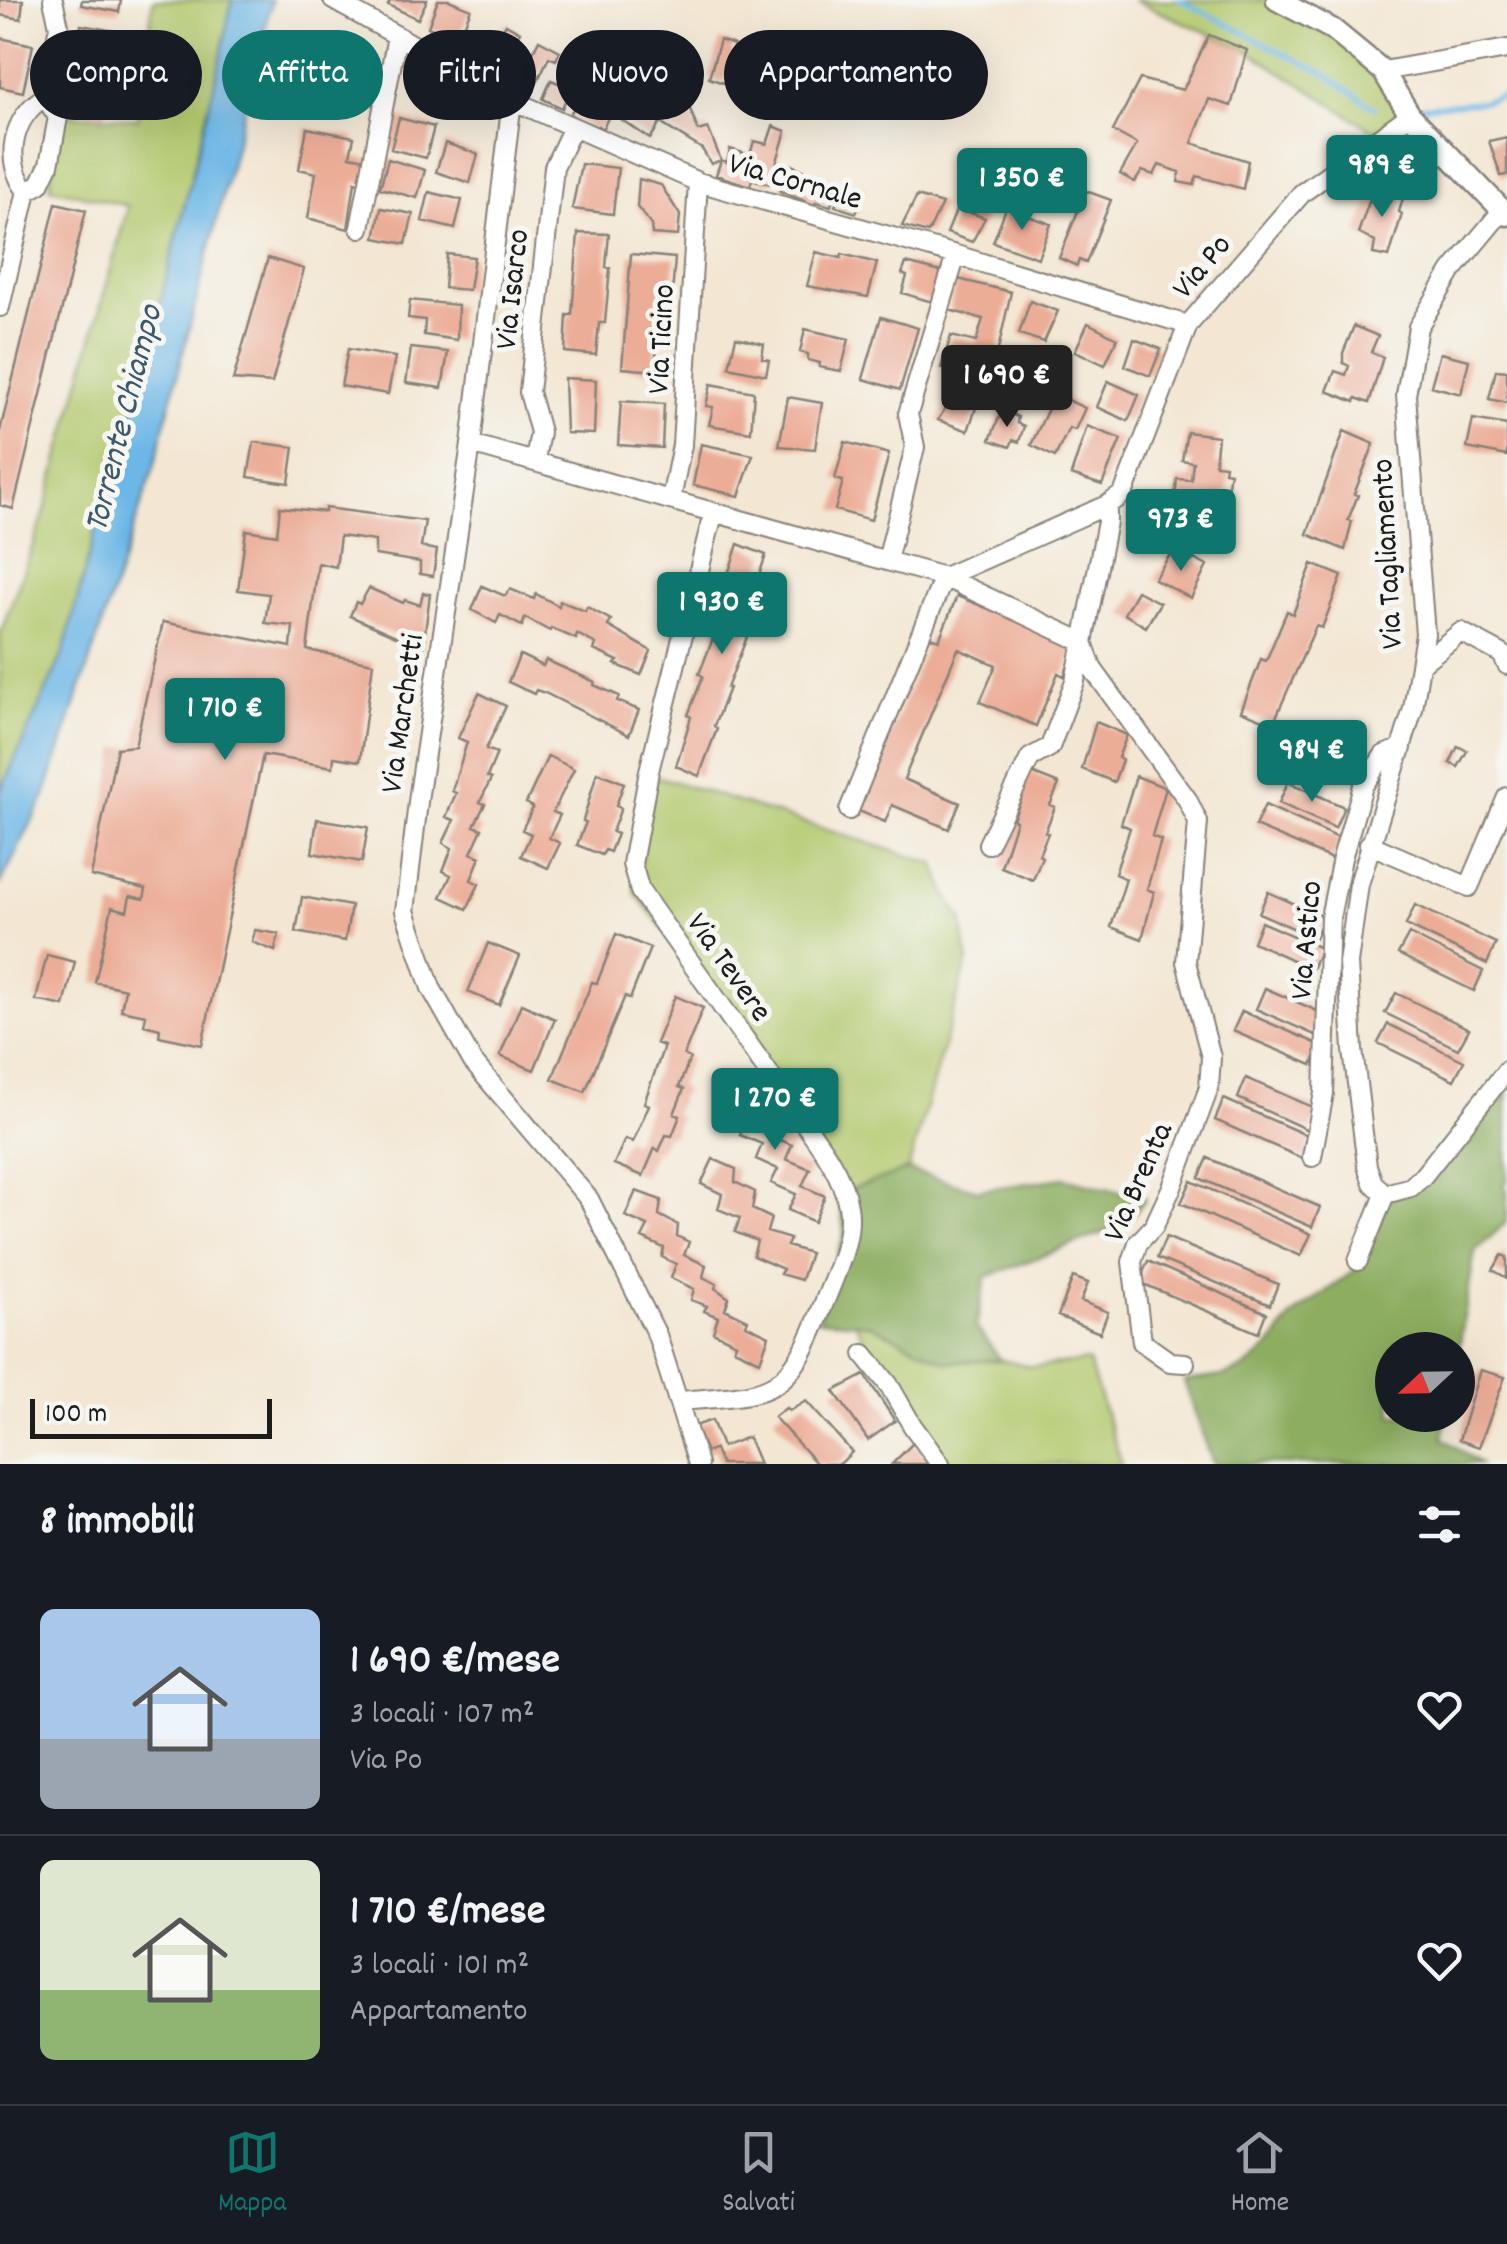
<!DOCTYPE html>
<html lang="it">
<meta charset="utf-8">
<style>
:root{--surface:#171b24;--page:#20242c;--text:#f1f3f6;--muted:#9ea1a6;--line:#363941;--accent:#0f766e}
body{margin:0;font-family:Dekko,sans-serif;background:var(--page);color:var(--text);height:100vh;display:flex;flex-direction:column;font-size:38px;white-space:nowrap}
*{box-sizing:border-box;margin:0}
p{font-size:32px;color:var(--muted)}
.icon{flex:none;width:55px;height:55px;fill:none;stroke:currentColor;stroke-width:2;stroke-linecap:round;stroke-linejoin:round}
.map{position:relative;height:1464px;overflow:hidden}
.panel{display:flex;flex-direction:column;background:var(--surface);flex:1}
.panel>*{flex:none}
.top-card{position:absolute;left:30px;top:30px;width:1000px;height:90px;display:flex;gap:20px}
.needle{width:65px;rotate:248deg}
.tools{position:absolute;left:1375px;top:1332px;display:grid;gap:20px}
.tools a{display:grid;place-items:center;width:100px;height:100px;border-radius:50%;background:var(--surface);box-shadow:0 10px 40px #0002;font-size:50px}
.scale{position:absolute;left:30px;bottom:25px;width:242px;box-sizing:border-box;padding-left:10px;border:5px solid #1c1c1c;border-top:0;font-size:28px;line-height:35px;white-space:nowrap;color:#1c1c1c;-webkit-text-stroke:8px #f6f6f2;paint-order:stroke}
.price{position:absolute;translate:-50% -85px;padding:0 22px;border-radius:10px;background:var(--accent);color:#fff;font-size:32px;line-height:65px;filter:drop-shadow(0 2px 5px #0008)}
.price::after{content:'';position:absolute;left:50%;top:60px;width:30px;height:22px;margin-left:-15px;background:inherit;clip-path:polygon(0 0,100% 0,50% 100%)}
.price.active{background:#222;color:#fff}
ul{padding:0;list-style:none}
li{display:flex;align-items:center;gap:30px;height:250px;padding:0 40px}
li+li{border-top:2px solid var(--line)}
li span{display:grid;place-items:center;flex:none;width:280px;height:200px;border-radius:15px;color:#555}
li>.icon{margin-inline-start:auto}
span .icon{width:120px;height:120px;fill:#fffc;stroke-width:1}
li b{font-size:42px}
h2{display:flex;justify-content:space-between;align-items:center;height:120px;padding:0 40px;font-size:42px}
.pill{padding:0 35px;border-radius:45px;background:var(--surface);box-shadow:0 10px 40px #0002;font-size:35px;line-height:90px}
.pill.active{background:var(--accent);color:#fff}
.dock{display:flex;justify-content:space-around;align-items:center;height:140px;border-top:2px solid var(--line);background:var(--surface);font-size:28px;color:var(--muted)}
.dock a{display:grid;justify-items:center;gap:5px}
.dock .active{color:var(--accent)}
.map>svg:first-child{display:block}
</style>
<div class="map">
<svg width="1507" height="1464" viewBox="0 0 1507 1464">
<rect width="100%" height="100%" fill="#f6f6f2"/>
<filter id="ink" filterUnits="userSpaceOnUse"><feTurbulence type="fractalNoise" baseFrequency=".01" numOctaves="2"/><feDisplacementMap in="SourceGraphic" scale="20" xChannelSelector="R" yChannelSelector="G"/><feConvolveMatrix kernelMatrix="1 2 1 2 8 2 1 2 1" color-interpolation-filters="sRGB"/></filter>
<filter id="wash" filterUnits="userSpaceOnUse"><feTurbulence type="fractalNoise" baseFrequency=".0048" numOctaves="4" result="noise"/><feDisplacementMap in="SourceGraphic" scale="40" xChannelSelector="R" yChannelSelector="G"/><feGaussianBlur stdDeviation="2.25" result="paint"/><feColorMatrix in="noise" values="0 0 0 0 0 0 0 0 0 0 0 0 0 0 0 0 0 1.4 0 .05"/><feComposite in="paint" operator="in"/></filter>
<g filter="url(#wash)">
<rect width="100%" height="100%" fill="#f3e7d3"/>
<path fill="#b2c96e" stroke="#677245" stroke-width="2.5" d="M153 0H232L221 57 123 454 104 499 63 654 0 792V634L42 521 128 206 49 187 63 114 138 119Z
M1133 0H1277L1332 29 1410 115 1380 135 1247 50Z
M656 776 935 864 947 896 962 919 968 960 908 1170 839 1193 709 986 634 892Z
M854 1322 869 1324 946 1362 1001 1360 1033 1367 1088 1361 1122 1464H949C912 1419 882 1373 854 1322Z"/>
<path fill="#8dad61" stroke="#54643e" stroke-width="2.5" d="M1507 1076V1180L1503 1185 1507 1190V1222L1475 1251 1458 1355V1350H1392V1415H1447L1443 1438 1480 1464H1213L1184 1381 1223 1376 1245 1368 1271 1346 1291 1317 1362 1265 1387 1199 1409 1192Z
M908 1170 978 1190 1064 1178 1146 1198 1125 1225 986 1277 976 1327 1001 1360 946 1362 869 1324 818 1320 844 1234 839 1193Z"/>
<path fill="#6db7e6" stroke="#446a81" stroke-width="2.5" d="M232 0H272L155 464 45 796 0 885V792L63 654 104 499 123 454 221 57Z"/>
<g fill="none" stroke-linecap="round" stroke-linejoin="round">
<path stroke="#6db7e6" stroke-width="5" d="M1180 0 1325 74 1375 108
M1424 106 1480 102 1507 94"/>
</g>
<g id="blocks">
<path fill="#ecad97" d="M0 0H23L21 19 0 15Z
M82 0H121L119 12 81 5Z
M391 0H427L418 19 388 5Z
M438 0H449L471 9 458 40 428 27Z
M506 24 520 32 516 38 502 30Z
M81 25 121 32 105 115 65 108Z
M481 32 507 44 495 70 468 57Z
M1209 35 1247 50 1231 106 1209 99 1192 143 1248 161 1243 189 1197 176 1194 185 1178 182 1180 172 1159 165 1154 175 1142 171 1135 182 1120 174 1137 144 1113 131 1140 79 1183 90Z
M0 38 33 45 23 92 0 87Z
M539 40 560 51 556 60 549 57 534 88 521 81 519 86 502 78 517 48 531 56Z
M720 40 734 45 731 52 749 59 751 53 763 58 751 90 725 79 723 83 709 78Z
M628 45 648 58 641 71 636 69 602 129 598 126 595 131 570 114 586 89 596 96Z
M657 68 670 78 668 84 683 99 685 95 698 131 708 128 721 160 711 164 702 149 660 123 650 139 622 120 640 95 634 89 647 73 652 75Z
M551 80 571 88 562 108 543 99Z
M441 81 463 90 466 100 457 121 430 110Z
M399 118 434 127 426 158 391 149Z
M773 126 786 131 770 184 752 179 750 186 716 175 721 160 727 162 730 149 750 155 754 141 767 144Z
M307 128 354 137 350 156 370 160 365 184 355 182 348 229 308 218 316 173 299 169Z
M1507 137V175L1501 176 1489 141Z
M445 143 478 154 470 183 436 172Z
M388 159 425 170 417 198 380 188Z
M581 164 618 168 613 214 572 209Z
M790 164 825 180 827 176 837 181 831 206 816 202 814 205 780 191Z
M639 179 661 185 680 215 678 236 652 234 651 225 637 207Z
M845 181 865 188 856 213 835 206Z
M1375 185 1395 191 1393 194 1403 198 1399 212 1402 214 1389 257 1373 254 1375 242 1358 233Z
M1086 191 1111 200 1086 263 1079 260 1077 266 1059 258Z
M429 192 462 200 455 229 422 221Z
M917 196 942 204 928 233 902 226Z
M56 203 86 210 13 509 0 505V431Z
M381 208 413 214 406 244 375 238Z
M957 208 985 218 972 242 947 233Z
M1006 208 1051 224 1038 258 993 242Z
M578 233 609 234 606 267 610 268 605 323H599L596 355 565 352 567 315H572Z
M816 252 841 258 842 254 877 263 868 297 807 286Z
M447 254 474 257 469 290 444 288Z
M631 254 675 258 670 320 659 319 655 371 622 368Z
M268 258 304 269 272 383 233 380Z
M906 263 941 272 932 302 902 293 907 276 902 274Z
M958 279 1011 292 998 350 1015 355 1014 364 1037 370 1029 398 1002 390 1004 383 941 368 951 336 976 342 983 319 949 310Z
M410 300 458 305 457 340 424 335 425 320 408 318Z
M1030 301 1058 311 1044 342 1019 334Z
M881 317 918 328 900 390 863 379Z
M1088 323 1117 338 1105 365 1075 351Z
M1354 326 1378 336 1371 352 1383 357 1369 403 1356 398 1355 402 1327 391 1335 371 1346 375 1349 366 1343 363V353Z
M805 329 849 339 841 371 819 367 820 363 808 360V354L800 352Z
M736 337 764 344 762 358 769 360 766 375 729 367Z
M1134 339 1161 349 1150 376 1125 366Z
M411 348 448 352 442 388 406 383Z
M348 349 395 357 388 394 341 386Z
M1440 353 1469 360 1461 394 1431 386Z
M1496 370 1507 371V403L1489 399Z
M564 378 596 380 594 434 566 433Z
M1108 381 1139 395 1128 421 1097 407Z
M711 384 754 392 751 432 709 425 713 407 706 406Z
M954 393 978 402 968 431 938 420Z
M1055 394 1085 408 1075 430 1069 428 1055 457 1031 445Z
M788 397 822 403 815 449 779 446Z
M621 401 664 404 662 448 618 445Z
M1002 410 1018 417 1017 423 1024 426 1019 442 1013 440 1010 447 990 440Z
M1473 419 1507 425V456L1467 448Z
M1087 426 1121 439 1102 485 1071 475Z
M1344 431 1374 444 1354 494 1358 495 1348 520 1352 521 1345 550 1307 534Z
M1187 432 1218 436 1215 464 1225 465 1224 471 1230 472 1222 521H1208L1206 538 1171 534 1177 479 1191 480 1193 462 1182 460Z
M254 442 294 447 289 483 248 477Z
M845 442 889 454 871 520 835 510 843 481 835 479Z
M701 444 753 455 739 496 693 485Z
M280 507 325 512V508L425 521 421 547 437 550 433 576 420 574V562L375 555V541L340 536 336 567 318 563 307 650 373 663 360 761 334 757 333 767 263 755 202 1045 159 1036 160 1029 144 1025 146 1015 121 1010 125 989 95 982 112 907 127 911 130 896 144 899 146 889 91 876 117 748 135 746 163 622 291 647 293 626 265 623 269 594 238 590 246 530 277 535Z
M738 544 766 555 747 610 756 614 727 688H729L714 726 717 729 699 776 676 766 691 717 688 715 703 676 699 674 720 621 716 620 722 603 719 602Z
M1172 552 1191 562 1194 559 1207 566 1191 598 1154 579Z
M1312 564 1342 576 1322 628 1316 626 1273 724 1241 711 1261 659 1266 661 1287 611 1293 614Z
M482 586 505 596 510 589 534 599 536 594 559 606 560 601 585 611 587 607 611 620 608 626 651 651 641 675 615 664 618 661 594 650 596 644 577 634 576 639 551 628 550 631 525 618 522 626 500 615 496 623 472 610Z
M369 588 403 603 405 600 420 605 423 593 430 594 423 648 350 616 356 602 360 604Z
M1137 591 1160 603 1146 627 1124 614Z
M957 596 1076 645 1064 676 1058 673 1036 726 980 702 996 665 958 649 904 779 960 803 949 829 892 805 885 822 859 811 930 637 939 640Z
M520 655 543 666 546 660 595 682 594 685 619 696 617 701 639 710 629 735 545 693 536 690 534 694 508 682Z
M479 693 506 706 486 749 497 753 487 777 491 779 480 802 485 804 474 826 482 829 471 853 480 857 471 880 479 884 467 909 441 897 451 875 443 871 452 848 443 843 454 820 446 817 456 793 452 791 467 742 458 738Z
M1096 722 1127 735 1118 758 1122 760 1114 782 1082 769Z
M1458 746 1467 751 1458 767 1450 763Z
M548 756 574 769 553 812 560 815 549 838 560 843 548 868 521 856 531 834 522 830 533 807 526 803Z
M597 772 624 783 616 806 621 808 612 832 617 834 610 852 605 850 602 855 577 845 586 822 583 821Z
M1029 772 1059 784 1050 805 1055 807 1045 832 1048 833 1039 855 1042 857 1033 880 1001 867 1016 821 1013 819 1021 800 1018 798Z
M1136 776 1166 788 1152 836 1161 840 1147 889 1154 892 1142 939 1111 927 1126 879 1115 874 1130 828 1121 824Z
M1288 782 1344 807 1335 828 1279 803Z
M1265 805 1341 839 1332 859 1255 826Z
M317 819 368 827 362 862 312 853Z
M1268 892 1324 917 1315 938 1259 913Z
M302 897 351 906 345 941 296 932Z
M1415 905 1496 943 1487 964 1406 925Z
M1261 922 1321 948 1312 969 1253 942Z
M255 930 279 934 275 951 252 942Z
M616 934 650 948 630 999 625 996 585 1092 552 1079 592 982 597 983Z
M1409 934 1483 971 1474 991 1398 954Z
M488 943 520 956 499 1005 468 992Z
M47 955 75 962 64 1006 36 1000Z
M1265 988 1324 1014 1315 1035 1256 1009Z
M1396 993 1469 1029 1458 1049 1385 1013Z
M675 996 703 1008 684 1055 690 1058 679 1087 684 1089 674 1114 680 1116 672 1136 666 1135 659 1151 655 1148 643 1176 614 1164 625 1139 633 1142 649 1105 644 1103 664 1046 656 1043Z
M521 1004 555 1019 534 1070 500 1056Z
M1242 1011 1320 1045 1312 1065 1233 1031Z
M1388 1024 1464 1061 1454 1080 1378 1043Z
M1246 1078 1319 1110 1310 1131 1238 1098Z
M732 1088 743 1092 744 1088 761 1096 755 1110 776 1120 769 1135 792 1145 786 1159 810 1169 802 1186 825 1196 814 1222 788 1210 796 1194 771 1183 778 1169 756 1159 762 1144 740 1135 747 1120 723 1110Z
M1224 1099 1313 1138 1304 1159 1215 1120Z
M1208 1158 1320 1207 1312 1227 1199 1178Z
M713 1159 736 1169 735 1182 755 1192 752 1209 771 1218 767 1232 790 1239 787 1246 810 1253 801 1280 780 1274 783 1269 753 1256 757 1241 735 1232 740 1218 718 1209 722 1194 701 1184Z
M1191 1181 1311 1234 1301 1256 1181 1203Z
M636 1191 661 1200 659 1215 678 1225 677 1236 689 1242 684 1255 706 1265 703 1277 717 1284 715 1288 729 1298 725 1309 748 1320 746 1325 769 1336 760 1361 734 1349 736 1343 713 1332 718 1317 704 1311 707 1306 691 1300 694 1289 671 1278 676 1264 662 1257 664 1248 642 1238 648 1226 625 1216Z
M1166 1237 1278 1284 1270 1305 1157 1258Z
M1502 1255 1507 1257V1278L1493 1270Z
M1148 1261 1266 1313 1258 1333 1139 1282Z
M1073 1277 1088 1283 1081 1301 1108 1312 1100 1333 1058 1316Z
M1480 1370 1505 1377 1479 1447 1459 1440Z
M865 1375 895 1421 868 1440 834 1391Z
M806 1401 852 1452 840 1464H817L774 1417 786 1408 789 1411Z
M712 1420 722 1447 748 1437 759 1464H721L715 1449 706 1452 695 1426Z
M913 1443 934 1464H892Z"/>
</g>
</g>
<g filter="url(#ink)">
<use href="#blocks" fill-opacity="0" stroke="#888278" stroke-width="2.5"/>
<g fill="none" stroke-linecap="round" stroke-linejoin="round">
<g stroke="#888278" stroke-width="22">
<path id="minor" d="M333 0 512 100 471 444 419 794 405 911 431 988 473 1062 589 1199 657 1335 698 1464
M1383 71 1507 49
M512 100 698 182 956 255 1188 325
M27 191C3 162 12 116 45 97L59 26 53 0
M360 228 397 36
M0 307 27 191 40 184 49 165 58 117 45 97
M471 444 944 577 1107 505 1123 494 1188 325 1302 193 1410 115
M535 460 540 432 529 392 554 167 573 127
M671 499 682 445 698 182
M1107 505V522L1083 642 1092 668 1187 799 1198 822 1186 962 1211 1057 1209 1088 1172 1187 1154 1226 1138 1243 1132 1262 1142 1342 1170 1362 1185 1363
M887 561 915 447 908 414 956 255
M1422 663 1461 632 1502 654 1507 665
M849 810 944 577 1083 642 1075 681 1050 747 1030 758 988 844
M1369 844 1469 887 1507 797
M1312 1157 1324 1093 1330 918 1342 858 1363 786 1384 755 1402 748
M1385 1194 1373 1183 1367 1166 1353 1050 1348 963 1359 884 1413 709 1425 634 1406 395 1418 327 1452 271 1502 211
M1385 1194 1411 1187 1423 1176 1507 1070
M1358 1261 1385 1194
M864 1354 889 1385 912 1425 940 1464
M680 1401C771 1393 787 1400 822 1308 833 1279 854 1239 848 1206 841 1166 807 1128 784 1095 737 1027 688 959 640 891L632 864 649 771 713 514"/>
</g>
<g stroke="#888278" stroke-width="25">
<path id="tertiary" d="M1277 0 1332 29 1383 71 1410 115 1507 215"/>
</g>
<use href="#minor" stroke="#fff" stroke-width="18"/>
<use href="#tertiary" stroke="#fff" stroke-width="20"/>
</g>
</g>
<g text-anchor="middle" stroke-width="10" stroke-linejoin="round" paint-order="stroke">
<g font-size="32" fill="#1c1c1c" stroke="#f6f6f2">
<text transform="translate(796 179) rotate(16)" y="11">Via Cornale</text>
<text transform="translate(1200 265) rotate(-50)" y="11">Via Po</text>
<text transform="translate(510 289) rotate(-84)" y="11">Via Isarco</text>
<text transform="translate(659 339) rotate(-87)" y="11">Via Ticino</text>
<text transform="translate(1385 554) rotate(-93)" y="11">Via Tagliamento</text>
<text transform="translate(400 713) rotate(-82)" y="11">Via Marchetti</text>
<text transform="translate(1304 940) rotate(-85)" y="11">Via Astico</text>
<text transform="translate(731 966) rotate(55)" y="11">Via Tevere</text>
<text transform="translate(1136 1181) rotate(-66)" y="11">Via Brenta</text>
</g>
<g font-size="35" font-style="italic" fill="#3c5a6d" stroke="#f6f6f2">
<text transform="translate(121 418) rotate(-76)" y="12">Torrente Chiampo</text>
</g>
</g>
</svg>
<div class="tools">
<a><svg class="needle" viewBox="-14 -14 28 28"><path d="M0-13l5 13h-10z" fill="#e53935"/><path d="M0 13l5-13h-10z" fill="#9ea1a6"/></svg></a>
</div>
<div class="scale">100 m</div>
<b class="price" style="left:1382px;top:220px">989 €</b>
<b class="price" style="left:1022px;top:233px">1 350 €</b>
<b class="price active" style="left:1007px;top:430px">1 690 €</b>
<b class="price" style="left:1181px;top:574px">973 €</b>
<b class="price" style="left:722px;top:657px">1 930 €</b>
<b class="price" style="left:225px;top:763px">1 710 €</b>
<b class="price" style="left:1312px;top:805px">984 €</b>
<b class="price" style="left:775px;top:1153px">1 270 €</b>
<div class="top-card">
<a class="pill">Compra</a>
<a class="pill active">Affitta</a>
<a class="pill">Filtri</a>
<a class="pill">Nuovo</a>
<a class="pill">Appartamento</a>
</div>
</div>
<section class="panel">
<h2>8 immobili<svg class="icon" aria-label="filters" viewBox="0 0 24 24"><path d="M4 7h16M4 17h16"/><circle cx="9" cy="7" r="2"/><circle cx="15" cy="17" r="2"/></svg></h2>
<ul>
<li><span style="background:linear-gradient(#a9c7e8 65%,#9aa5b1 0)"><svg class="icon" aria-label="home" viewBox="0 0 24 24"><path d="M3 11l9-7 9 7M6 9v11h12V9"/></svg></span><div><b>1 690 €/mese</b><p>3 locali · 107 m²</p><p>Via Po</p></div><svg class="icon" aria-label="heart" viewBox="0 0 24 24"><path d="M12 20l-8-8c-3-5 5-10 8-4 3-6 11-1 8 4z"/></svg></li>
<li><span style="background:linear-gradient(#dfe7d0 65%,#8fb573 0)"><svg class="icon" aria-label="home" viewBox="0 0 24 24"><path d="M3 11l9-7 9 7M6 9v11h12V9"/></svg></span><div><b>1 710 €/mese</b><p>3 locali · 101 m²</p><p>Appartamento</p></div><svg class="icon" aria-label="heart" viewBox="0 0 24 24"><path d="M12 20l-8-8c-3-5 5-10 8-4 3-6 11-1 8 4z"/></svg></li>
</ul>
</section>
<nav class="dock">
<a class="active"><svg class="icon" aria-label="map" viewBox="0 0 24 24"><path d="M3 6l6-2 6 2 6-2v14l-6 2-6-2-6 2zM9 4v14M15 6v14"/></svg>Mappa</a>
<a><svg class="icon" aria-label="saved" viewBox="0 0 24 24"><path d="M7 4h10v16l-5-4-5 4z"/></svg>Salvati</a>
<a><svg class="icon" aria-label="home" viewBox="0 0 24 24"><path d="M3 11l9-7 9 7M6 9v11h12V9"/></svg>Home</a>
</nav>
